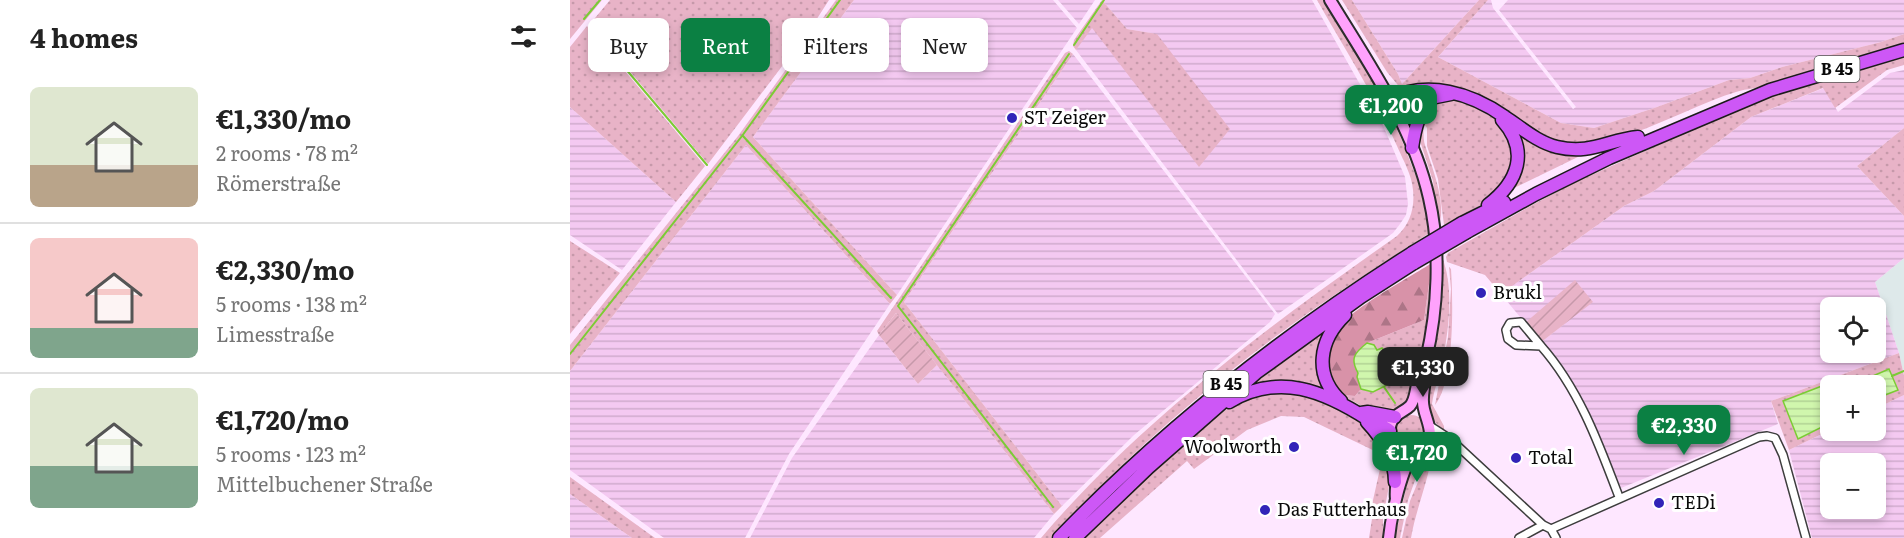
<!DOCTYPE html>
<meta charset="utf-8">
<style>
:root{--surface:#fff;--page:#f6f6f6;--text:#222;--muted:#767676;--line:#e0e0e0;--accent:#0b8043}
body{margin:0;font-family:Literata,serif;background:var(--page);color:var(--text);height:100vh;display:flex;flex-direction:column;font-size:22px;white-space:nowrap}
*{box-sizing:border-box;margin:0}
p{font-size:20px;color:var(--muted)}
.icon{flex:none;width:33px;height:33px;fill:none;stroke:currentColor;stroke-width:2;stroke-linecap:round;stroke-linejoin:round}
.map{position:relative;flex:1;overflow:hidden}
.sheet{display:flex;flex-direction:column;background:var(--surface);width:570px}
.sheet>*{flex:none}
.banner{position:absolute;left:18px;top:18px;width:570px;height:54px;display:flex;gap:12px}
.buttons{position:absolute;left:1250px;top:297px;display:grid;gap:12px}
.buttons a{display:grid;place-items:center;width:66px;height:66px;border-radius:9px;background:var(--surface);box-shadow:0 3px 9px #0003;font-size:30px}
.price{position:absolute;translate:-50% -51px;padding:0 14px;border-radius:12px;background:var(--accent);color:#fff;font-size:20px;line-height:39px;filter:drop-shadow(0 2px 3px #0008)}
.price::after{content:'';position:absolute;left:50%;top:36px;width:18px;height:14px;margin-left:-9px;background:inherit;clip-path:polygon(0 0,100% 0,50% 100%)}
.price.current{background:#222;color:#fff}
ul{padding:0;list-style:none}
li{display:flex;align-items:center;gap:18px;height:150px;padding:0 30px}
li+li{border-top:2px solid var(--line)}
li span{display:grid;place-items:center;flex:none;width:168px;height:120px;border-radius:9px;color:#555}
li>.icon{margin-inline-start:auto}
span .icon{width:72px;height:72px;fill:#fffc;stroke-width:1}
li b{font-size:26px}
h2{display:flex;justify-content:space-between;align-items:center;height:72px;padding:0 30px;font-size:26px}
.tag{padding:0 21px;border-radius:9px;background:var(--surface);box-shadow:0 3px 9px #0003;font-size:21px;line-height:54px}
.tag.current{background:var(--accent);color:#fff}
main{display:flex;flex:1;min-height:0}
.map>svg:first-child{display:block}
</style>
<main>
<section class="sheet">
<h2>4 homes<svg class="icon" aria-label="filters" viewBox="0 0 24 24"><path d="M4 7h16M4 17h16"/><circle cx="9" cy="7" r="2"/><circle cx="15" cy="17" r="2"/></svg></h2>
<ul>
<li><span style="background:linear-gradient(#dfe7d0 65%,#b9a48a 0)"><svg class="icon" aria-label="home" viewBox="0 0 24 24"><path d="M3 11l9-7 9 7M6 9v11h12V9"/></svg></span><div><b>€1,330/mo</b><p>2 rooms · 78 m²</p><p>Römerstraße</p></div></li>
<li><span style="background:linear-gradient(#f6c9c9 75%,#7fa58c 0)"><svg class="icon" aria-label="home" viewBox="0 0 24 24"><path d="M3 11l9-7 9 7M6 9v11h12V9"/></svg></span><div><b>€2,330/mo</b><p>5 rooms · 138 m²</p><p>Limesstraße</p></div></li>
<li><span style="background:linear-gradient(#dfe7d0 65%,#7fa58c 0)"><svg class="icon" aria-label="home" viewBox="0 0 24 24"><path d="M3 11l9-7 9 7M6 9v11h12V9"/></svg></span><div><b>€1,720/mo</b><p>5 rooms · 123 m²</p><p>Mittelbuchener Straße</p></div></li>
</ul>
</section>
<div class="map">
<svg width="1334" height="538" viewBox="0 0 1334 538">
<defs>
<pattern id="farmland-rules" width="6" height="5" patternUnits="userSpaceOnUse" patternTransform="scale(1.5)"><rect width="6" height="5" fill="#f4c9f1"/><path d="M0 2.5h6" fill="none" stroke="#d0abcd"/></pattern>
<pattern id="grass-dots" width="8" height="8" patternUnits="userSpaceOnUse" patternTransform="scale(1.5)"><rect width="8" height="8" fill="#e8b3c7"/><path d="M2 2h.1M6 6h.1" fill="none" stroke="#c699aa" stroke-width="1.8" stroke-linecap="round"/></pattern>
<pattern id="forest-firs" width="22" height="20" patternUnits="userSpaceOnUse" patternTransform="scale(1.5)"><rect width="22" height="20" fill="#d892a8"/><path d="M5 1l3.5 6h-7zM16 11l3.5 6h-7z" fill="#ad7587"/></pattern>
<pattern id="garden-furrows" width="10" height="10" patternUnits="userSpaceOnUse" patternTransform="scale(1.5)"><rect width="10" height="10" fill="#e8b3c7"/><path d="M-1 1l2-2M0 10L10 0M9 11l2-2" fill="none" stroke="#c699aa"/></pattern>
<pattern id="water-rules" width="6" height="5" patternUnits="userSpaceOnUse" patternTransform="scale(1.5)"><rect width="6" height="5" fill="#d0f6ad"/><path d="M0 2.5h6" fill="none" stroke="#b1d294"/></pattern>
</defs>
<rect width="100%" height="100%" fill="#fee7ff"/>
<path fill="#dee9ea" d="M1334 258V376L1329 353 1305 282Z"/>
<path fill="url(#farmland-rules)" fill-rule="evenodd" d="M284 0H483L507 28 327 295 183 137Z
M488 0H525L509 24Z
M532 0H742L812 123 835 177 838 204 836 215 830 224 823 233 708 314 506 50 521 27 587 34 557 29Z
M782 0H909L832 84 828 74Z
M918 0H921L923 8 1003 109 1006 107 929 10 938 0H1334V34L1311 42 1212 67 1180 78 1159 80 1087 107 1024 128 991 123 868 57Z
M503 54 705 314 700 322 564 435 492 506 334 302Z
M1334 70V128L1287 166 1334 216V258L1305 282 1329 353 1201 401 1208 424 1051 488 1025 426 1002 382 970 343 1022 302 955 323 931 294 1054 206 1084 191 1181 117 1254 88 1268 112 1320 73ZM1260 308H1305V352H1260Z
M0 107 106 202 52 270 0 235Z
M176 145 320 304 219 454 175 538H94L0 470V371Z
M309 335 348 384 367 365 484 514 464 538H180L222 458Z
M1334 395V538H1242L1219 450 1260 430H1305V409ZM1260 464H1305V508H1260Z
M0 494 62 538H0Z"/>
<path fill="url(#grass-dots)" d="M0 0H32L0 39Z
M40 0H259L241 28 138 164 20 24Z
M266 0H284L183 137 327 295 320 304 176 145 0 371V345L168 136Z
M532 0 557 29 587 34 660 129 629 167 522 28 506 50 503 46 504 40Z
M747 0H755L814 102 831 138 854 197 861 232C810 265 758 298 709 334 627 394 549 463 481 538H471C572 419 700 325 827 236 840 224 845 208 843 190 842 175 833 160 827 146 805 96 774 48 747 0Z
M772 0H782L828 74 832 84 909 0H918L868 57 991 123 1024 128 1087 107 1159 80 1180 78 1212 67 1311 42 1334 34V46C1287 59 1241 74 1194 86 1184 89 1173 89 1163 93 1114 108 1047 151 995 144 963 139 941 110 913 97 889 85 858 90 832 90L817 72Z
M17 26 135 166 106 202 0 107V47Z
M499 51 503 54 334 302 492 506 484 514 326 313 309 335 307 331 495 53Z
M1334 55V65L1317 70 1265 108 1253 88 1181 117 1084 191 1054 206 931 294 915 275 877 262 876 257 878 253 964 204 1006 182 1186 101 1234 85Z
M884 100C908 105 926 113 936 135 939 140 944 147 944 152 946 189 902 212 874 225L868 179 857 146V128L851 119C861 107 868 100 884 100Z
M853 126C854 132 853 139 855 145 862 168 878 205 868 228L863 181 849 138Z
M1334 128V216L1287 166Z
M945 130 1012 155 940 190Z
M0 241 50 273 0 334Z
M872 257C884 287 879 327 873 359 870 374 864 389 862 404L874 426V430C867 427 860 415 858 408 855 397 865 352 867 338 870 312 871 285 870 258Z
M879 267 881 269C883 300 885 381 865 405L878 337 881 289Z
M863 271C860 308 856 342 846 377 844 384 843 394 840 400 826 424 789 406 772 395L785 396 791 389 803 392 819 384 820 377 816 373 817 370 820 371 822 375 830 372 827 367 816 368 804 345 797 343 854 320 859 284Z
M752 333 754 335 759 392 682 385Z
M1329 353 1334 376V395L1305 409V399L1328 390 1319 369 1282 385H1272L1270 380 1213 401 1228 438 1260 423V430L1219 450 1201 401Z
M707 392 730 395 757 404 796 426 809 440 821 475 813 518V538H799L802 519 799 518 812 460 809 453 734 417 711 416 677 430 624 469 617 461 530 538H513L582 471 638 422 666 403Z
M826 430a15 15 0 1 1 30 0a15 15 0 1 1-30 0Z
M869 446 856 452 854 455 838 500 830 538H825L842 461 856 449Z
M860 453 862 454C858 482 846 509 841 538H832L840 501Z
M0 477 85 538H62L0 494Z"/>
<path fill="url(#forest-firs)" d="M862 263 863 271 859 284 854 320 797 343 790 349 787 377 791 389 785 396 772 395C769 391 763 386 760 381 754 368 758 344 766 331 777 311 840 277 862 263Z"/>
<path fill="url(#garden-furrows)" d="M1005 280 1023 302 970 343 955 323Z
M326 313 367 365 348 384 309 335Z"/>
<path fill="url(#water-rules)" stroke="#7bcc34" stroke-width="1.5" d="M797 343 804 345 807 350 812 348 818 355 816 368 827 367 832 375 831 378 825 379 820 371 817 370 816 373 820 377 819 384 803 392 791 389 787 377 788 373C780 359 784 353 797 343Z
M1319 369 1328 390 1305 399V386L1282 385Z
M1270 379 1272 385 1260 386V423L1228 439 1213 401Z"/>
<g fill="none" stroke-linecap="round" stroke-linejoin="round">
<path stroke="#7bcc34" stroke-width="2" d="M14 19 30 0
M22 29 137 165
M504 45 534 0
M173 136 321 298
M0 354 172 136 270 0
M829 370 846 356
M1322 376 1334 371
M814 387 825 403
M483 507 328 306 499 54"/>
<g stroke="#3d3d3d" stroke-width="10">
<path id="minor" d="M971 346 951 322 940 323 936 330 938 339 946 345 971 346C1009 389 1029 444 1049 497
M860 426 880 439 973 525 981 529 986 538
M855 445 868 443 887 447
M981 529 1189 437 1197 436 1205 438 1213 455 1236 538
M949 538 973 525"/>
</g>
<g stroke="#2c2c2c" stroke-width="14">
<path id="secondary" d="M760 0C797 61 843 126 859 198 871 250 868 308 856 360 854 368 850 373 848 381 845 390 846 399 840 406 834 412 826 413 822 421 815 434 828 442 829 454 831 469 824 484 826 499
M827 445C834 450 841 452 849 449 871 438 853 418 853 402 852 391 857 381 854 369
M819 538C821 518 832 462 847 450"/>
</g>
<g stroke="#1b1b1b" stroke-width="15">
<path id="trunk" d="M819 99C858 80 901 93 935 117 952 128 967 142 987 147 1020 155 1038 140 1068 137
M826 112 851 100 881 94
M842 148C845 128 848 113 863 98
M918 205C948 182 960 151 932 120
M892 223 934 202
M897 232 966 194 1039 158 1200 90 1334 50
M771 401C743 375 749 340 775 315
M659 402C709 372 754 391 799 420 806 424 814 426 820 431
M791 413 798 412 825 417
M797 422C813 439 825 458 825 482
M489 538C595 428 713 335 842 253
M505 538 579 467 686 373 791 297 844 263"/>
</g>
<use href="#minor" stroke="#fff" stroke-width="7"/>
<use href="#secondary" stroke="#ffa2fc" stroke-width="10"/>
<use href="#trunk" stroke="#cd57f6" stroke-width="12"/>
<g stroke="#1b1b1b" stroke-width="15" stroke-linecap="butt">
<path id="trunk-bridge" d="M842 253 892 223
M844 263 897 232"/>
</g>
<use href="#trunk-bridge" stroke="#cd57f6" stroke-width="12"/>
</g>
<g fill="#3124b8" stroke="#fff" stroke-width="2">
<circle cx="442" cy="118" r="6"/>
<circle cx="911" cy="293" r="6"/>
<circle cx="724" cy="447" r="6"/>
<circle cx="946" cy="458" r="6"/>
<circle cx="1089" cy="503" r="6"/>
<circle cx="695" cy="510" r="6"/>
</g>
<g text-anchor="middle" stroke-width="6" stroke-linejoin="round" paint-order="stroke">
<g fill="#fff" stroke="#545454" stroke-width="1.5">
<rect x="1244.5" y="56" width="45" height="26" rx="4.5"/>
<rect x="633.5" y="371" width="45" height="26" rx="4.5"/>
</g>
<g font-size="16" font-weight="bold" fill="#0a0a0a">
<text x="1267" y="75">B 45</text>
<text x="656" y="390">B 45</text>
</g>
<g font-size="18" fill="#0a0a0a" stroke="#fff" text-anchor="start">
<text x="454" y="124">ST Zeiger</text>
<text x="923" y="299">Brukl</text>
<text x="712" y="453" text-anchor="end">Woolworth</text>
<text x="958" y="464">Total</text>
<text x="1101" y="509">TEDi</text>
<text x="707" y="516">Das Futterhaus</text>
</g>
</g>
</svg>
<div class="buttons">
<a><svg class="icon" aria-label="locate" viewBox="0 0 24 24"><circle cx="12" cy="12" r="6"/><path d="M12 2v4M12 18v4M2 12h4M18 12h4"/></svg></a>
<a>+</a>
<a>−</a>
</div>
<b class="price" style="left:821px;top:136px">€1,200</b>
<b class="price current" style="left:853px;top:398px">€1,330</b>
<b class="price" style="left:1114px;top:456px">€2,330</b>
<b class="price" style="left:847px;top:483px">€1,720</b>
<div class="banner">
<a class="tag">Buy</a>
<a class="tag current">Rent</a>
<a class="tag">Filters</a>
<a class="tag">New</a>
</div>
</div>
</main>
